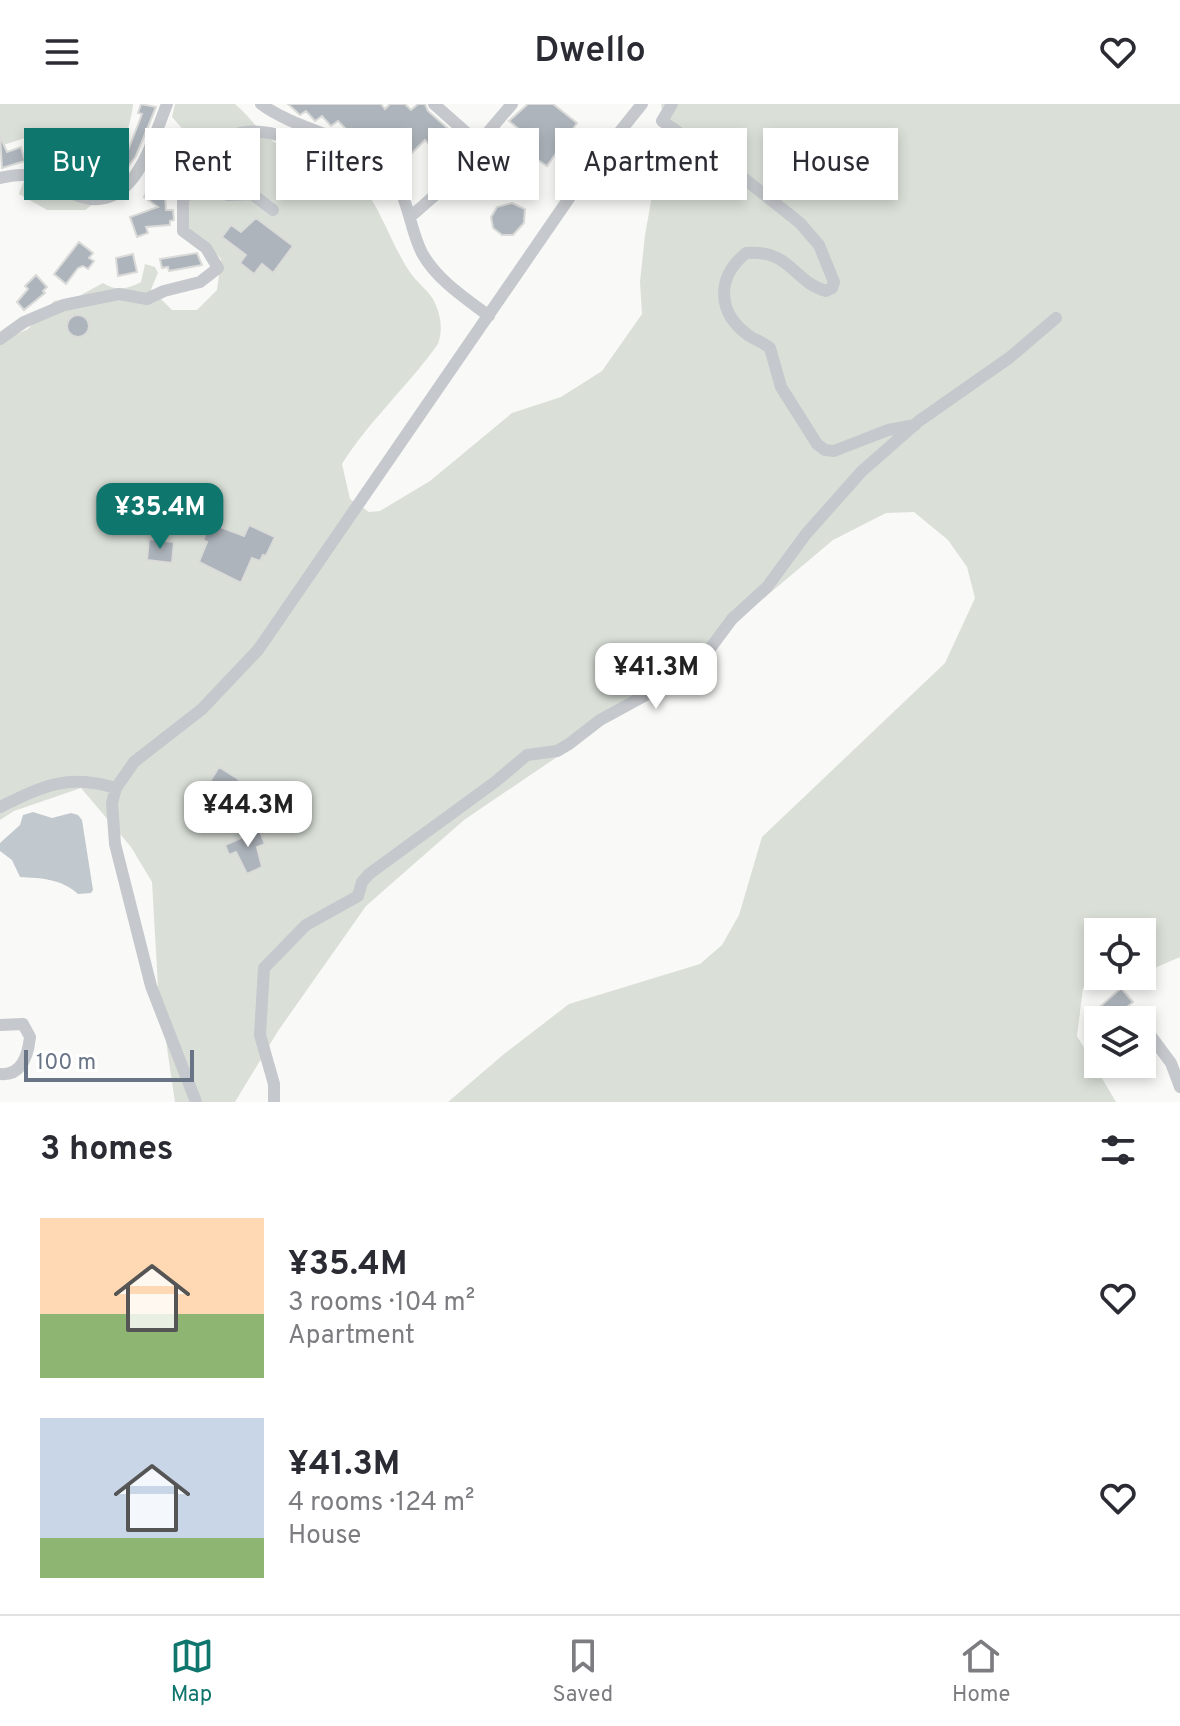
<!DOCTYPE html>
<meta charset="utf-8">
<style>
:root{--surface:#fff;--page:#f2f2f3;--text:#2b2b33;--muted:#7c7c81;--line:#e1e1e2;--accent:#0f766e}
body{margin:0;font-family:Overpass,sans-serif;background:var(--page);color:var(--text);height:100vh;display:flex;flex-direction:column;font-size:30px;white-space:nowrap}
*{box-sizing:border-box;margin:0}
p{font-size:26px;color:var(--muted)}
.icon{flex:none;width:44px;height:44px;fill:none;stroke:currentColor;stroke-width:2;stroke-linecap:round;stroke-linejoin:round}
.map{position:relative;height:998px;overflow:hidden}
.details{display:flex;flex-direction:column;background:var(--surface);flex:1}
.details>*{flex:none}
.top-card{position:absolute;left:24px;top:24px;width:1132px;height:72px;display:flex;gap:16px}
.tools{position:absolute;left:1084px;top:814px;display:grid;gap:16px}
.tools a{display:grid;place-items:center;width:72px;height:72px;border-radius:0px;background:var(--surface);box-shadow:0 4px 12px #0003;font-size:40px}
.scale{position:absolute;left:24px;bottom:20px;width:170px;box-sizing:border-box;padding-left:8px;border:4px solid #697487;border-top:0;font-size:22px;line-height:28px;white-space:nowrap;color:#697487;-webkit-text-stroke:6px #fff;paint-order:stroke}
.price{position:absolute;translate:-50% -68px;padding:0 18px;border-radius:16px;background:#fff;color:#222;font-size:26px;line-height:52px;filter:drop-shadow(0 2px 4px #0008)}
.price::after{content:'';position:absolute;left:50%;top:48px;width:24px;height:18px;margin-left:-12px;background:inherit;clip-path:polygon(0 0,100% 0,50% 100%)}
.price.selected{background:var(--accent);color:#fff}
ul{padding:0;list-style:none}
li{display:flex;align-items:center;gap:24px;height:200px;padding:0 40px}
li span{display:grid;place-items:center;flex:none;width:224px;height:160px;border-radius:0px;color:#555}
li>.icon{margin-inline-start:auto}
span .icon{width:96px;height:96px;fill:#fffc;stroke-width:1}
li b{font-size:34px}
h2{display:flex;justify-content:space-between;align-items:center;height:96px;padding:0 40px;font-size:34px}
.pill{padding:0 28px;border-radius:0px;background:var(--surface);box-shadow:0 4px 12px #0003;font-size:28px;line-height:72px}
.pill.selected{background:var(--accent);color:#fff}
header{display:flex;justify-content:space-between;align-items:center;height:104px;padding:0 40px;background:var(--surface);font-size:36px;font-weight:600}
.dock{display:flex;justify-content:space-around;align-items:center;height:112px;border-top:2px solid var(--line);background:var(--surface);font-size:22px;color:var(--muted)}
.dock a{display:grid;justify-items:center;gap:4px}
.dock .selected{color:var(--accent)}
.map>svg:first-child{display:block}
</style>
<header><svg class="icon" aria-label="menu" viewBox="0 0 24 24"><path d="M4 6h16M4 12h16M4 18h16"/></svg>Dwello<svg class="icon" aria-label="heart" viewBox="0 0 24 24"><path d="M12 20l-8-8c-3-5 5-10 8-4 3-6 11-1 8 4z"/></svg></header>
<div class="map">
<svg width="1180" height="998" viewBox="0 0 1180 998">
<rect width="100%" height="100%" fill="#f9f9f7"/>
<path fill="#dae0d8" d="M0 0H133C132 15 121 55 110 64L114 80 110 88 85 106H47L19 90C23 75 33 65 35 49L25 34 0 42Z
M175 0H235C249 11 259 29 274 38 299 53 330 52 352 72 380 96 390 141 412 171 419 180 431 189 435 199 441 213 443 226 438 240 408 282 369 317 342 360L350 395 369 408 380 407 430 377 512 309 561 293 602 267 642 210 640 178 645 131 659 53 666 30 661 0H1180V853L1150 866 1142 863V828H1098L1100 872 1083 884 1077 932 1116 998H448L504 950 569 900 700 860 722 841 739 811 762 733 945 559 975 494 967 463 948 436 914 408 886 409 833 436 708 541 560 651 464 716 366 802 278 927 235 998H175L158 883 152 778 131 743 81 684 14 707 0 716V238L28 225 54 197 79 192 103 179C117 188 127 185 141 178L145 160 155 163 158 169 151 185 172 206H197L217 186 221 155 207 139 185 125C185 99 199 79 189 54L196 40 172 13Z"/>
<path fill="#c1c8ce" d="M33 708 52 714 71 709 78 711 82 716 93 786 91 789 78 790C62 775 41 774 20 773L12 756 0 747V739L20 721 23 711Z"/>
<path fill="#adb4bb" stroke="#dadbd9" stroke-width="2" d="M141 0 156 3 136 52 120 74 113 66 124 57 142 10 138 9Z
M288 0H381L385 5 390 0H405L411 6 418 0H425L428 7 463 38 449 53 447 50 442 53 425 36 408 53 404 49 399 53 382 36 377 40 352 25 349 28 338 17 331 22 322 12 315 17 306 7 300 11Z
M528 0H553L577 19 547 62 532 52 525 61 517 55 531 35 509 17Z
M175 29 189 42 179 55 183 59 167 82 171 86 165 92 166 106H173L174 116 170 117V121L146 123 148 129 137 133 130 113 158 103 144 93 170 51 162 45Z
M0 32 7 48 21 43 25 57 2 64Z
M481 50 493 60 479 81 468 71Z
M512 99 525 105 524 119 513 131H502L493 124 491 113 497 103Z
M256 114 293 142 273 169 262 160 254 170 240 159 246 151 222 133 231 121 241 128Z
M79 138 93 149 89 154 94 157 88 165 83 162 78 164 66 180 54 170Z
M197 149 202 161 169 167 168 163 162 164 160 155Z
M133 150 137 168 118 172 116 154Z
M36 171 47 183 43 187 45 189 24 206 17 198 28 185 25 182Z
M67 222a11 11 0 1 1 22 0a11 11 0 1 1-22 0Z
M210 419 244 432 249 421 275 433 266 452 263 451 260 457 252 454 241 479 199 458 207 438 203 436Z
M149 435 174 438 172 459 147 456Z
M219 663 238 675 240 680 224 706 201 692Z
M258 723 265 740 257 743 262 763 247 770 236 748 229 751 225 741 243 733 241 728Z
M1121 884 1133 898 1112 916H1099L1093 909Z"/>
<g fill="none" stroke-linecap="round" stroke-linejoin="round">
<path stroke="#c5c8cc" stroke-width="12" d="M261 0C299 28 353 32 386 65 409 88 408 122 422 149 437 176 465 194 489 212
M434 0 479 40
M672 0 662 17 736 68 800 119 819 141 834 178 832 184 826 187C793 178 791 145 746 149 716 174 717 208 748 231 755 236 763 238 770 244L781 283 817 340 825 346 834 347 888 326 915 321
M0 74C27 67 40 72 63 85 130 123 149 45 167 0
M273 106 214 61C211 51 215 46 222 39 259 0 361 70 401 86
M410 113 433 93 512 0
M0 235 24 218 64 201 119 190 147 195 164 187 200 178 218 164 206 144 183 127V95L194 84 229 91 252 90
M0 703C43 682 69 669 116 684
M1142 920 1171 959 1180 983
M0 921 23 920 30 933C28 951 22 972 0 970
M196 998 151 882 115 740 112 699 116 684 134 658 202 605 258 546 585 71 642 0
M274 998V980L260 931 264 864 306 821 358 792 362 778 369 770 495 678 527 651 557 647 569 640 600 616 668 579 682 559 706 550 732 515 767 483 806 430 862 367 919 317 1009 254 1056 214"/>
</g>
</svg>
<div class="tools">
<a><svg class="icon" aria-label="locate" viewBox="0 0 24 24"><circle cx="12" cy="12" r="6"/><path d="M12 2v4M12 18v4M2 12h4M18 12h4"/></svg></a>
<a><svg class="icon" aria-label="layers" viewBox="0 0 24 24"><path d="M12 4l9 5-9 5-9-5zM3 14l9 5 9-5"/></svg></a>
</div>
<div class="scale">100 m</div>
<b class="price selected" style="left:160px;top:447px">¥35.4M</b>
<b class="price" style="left:656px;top:607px">¥41.3M</b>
<b class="price" style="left:248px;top:745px">¥44.3M</b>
<div class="top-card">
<a class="pill selected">Buy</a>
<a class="pill">Rent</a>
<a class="pill">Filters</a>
<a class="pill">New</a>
<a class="pill">Apartment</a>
<a class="pill">House</a>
</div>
</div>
<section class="details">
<h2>3 homes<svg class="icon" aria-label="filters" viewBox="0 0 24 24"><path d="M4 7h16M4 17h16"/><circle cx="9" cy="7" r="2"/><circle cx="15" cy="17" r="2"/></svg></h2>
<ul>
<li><span style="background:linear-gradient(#ffd9b3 60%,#8fb573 0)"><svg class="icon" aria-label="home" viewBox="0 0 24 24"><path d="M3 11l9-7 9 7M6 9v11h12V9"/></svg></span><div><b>¥35.4M</b><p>3 rooms · 104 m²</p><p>Apartment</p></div><svg class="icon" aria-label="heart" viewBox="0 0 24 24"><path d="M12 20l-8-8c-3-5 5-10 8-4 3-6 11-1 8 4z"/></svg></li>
<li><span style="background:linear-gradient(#c9d6e8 75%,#8fb573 0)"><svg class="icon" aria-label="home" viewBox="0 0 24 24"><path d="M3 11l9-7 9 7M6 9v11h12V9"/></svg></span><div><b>¥41.3M</b><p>4 rooms · 124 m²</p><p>House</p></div><svg class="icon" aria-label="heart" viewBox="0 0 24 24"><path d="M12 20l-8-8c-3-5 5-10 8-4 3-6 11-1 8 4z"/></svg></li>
</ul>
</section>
<nav class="dock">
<a class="selected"><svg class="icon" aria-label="map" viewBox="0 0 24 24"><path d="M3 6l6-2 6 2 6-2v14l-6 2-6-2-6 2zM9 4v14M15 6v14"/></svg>Map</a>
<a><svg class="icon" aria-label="saved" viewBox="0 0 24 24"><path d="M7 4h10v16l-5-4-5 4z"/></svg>Saved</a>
<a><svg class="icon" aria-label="home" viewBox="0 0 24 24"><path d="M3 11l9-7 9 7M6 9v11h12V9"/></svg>Home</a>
</nav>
